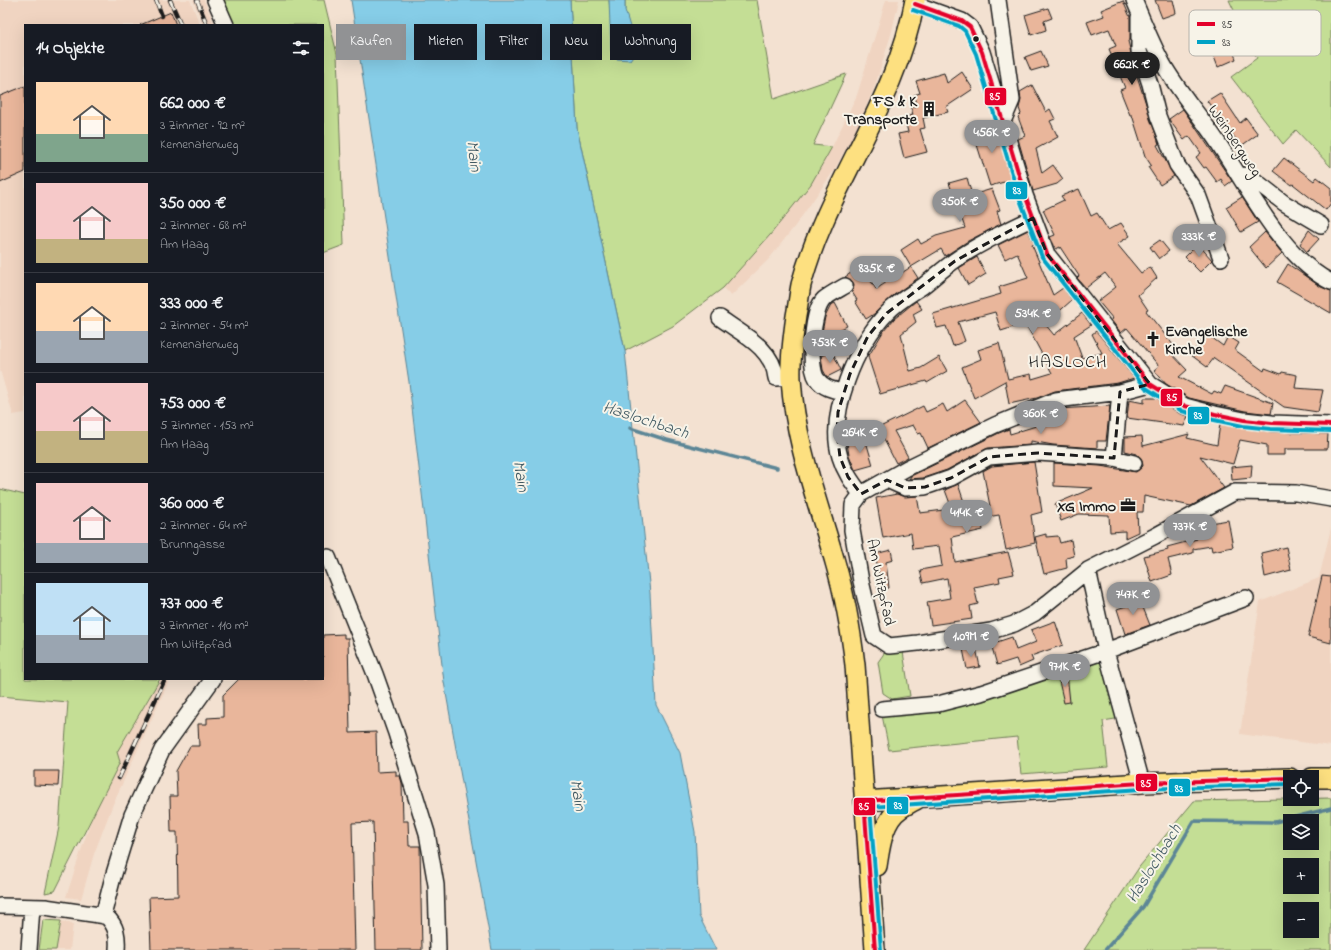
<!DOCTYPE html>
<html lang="de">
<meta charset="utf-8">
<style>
:root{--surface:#171b24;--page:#20242c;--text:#f1f3f6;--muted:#9ea1a6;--line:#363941;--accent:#919294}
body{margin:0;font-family:"Indie Flower",sans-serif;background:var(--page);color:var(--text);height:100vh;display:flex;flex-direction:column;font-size:15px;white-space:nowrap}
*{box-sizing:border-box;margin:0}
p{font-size:13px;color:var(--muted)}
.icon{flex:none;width:22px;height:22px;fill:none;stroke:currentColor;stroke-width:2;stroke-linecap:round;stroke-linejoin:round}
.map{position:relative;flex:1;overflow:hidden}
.sheet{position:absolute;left:24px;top:24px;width:300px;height:656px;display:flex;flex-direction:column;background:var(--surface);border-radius:0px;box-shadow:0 4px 16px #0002}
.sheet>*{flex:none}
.hud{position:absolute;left:336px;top:24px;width:380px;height:36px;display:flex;gap:8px}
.buttons{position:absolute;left:1283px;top:770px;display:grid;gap:8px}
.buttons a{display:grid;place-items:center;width:36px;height:36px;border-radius:0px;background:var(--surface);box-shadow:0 4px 16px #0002;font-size:20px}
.price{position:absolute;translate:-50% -34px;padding:0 9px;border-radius:14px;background:var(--accent);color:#fff;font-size:13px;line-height:26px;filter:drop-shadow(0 1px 2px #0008)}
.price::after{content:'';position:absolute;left:50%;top:24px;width:12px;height:9px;margin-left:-6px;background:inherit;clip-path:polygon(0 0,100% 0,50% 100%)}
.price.active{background:#222;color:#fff}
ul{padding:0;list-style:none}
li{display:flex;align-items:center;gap:12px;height:100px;padding:0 12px}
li+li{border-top:1px solid var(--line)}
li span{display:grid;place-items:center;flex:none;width:112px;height:80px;border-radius:0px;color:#555}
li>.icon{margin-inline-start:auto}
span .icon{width:48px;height:48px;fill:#fffc;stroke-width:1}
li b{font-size:17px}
h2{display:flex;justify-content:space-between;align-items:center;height:48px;padding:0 12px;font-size:17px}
.tag{padding:0 14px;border-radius:0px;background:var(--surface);box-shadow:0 4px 16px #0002;font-size:14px;line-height:36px}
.tag.active{background:var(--accent);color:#fff}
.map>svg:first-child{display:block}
</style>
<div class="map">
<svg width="1331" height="950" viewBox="0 0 1331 950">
<rect width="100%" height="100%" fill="#f3e1d1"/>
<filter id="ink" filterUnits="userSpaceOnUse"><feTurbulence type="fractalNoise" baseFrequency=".025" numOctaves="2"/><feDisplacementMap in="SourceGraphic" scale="8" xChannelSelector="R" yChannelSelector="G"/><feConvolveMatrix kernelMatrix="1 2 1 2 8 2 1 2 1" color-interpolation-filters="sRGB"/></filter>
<g filter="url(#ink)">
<path fill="#f0d4c1" d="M0 0H190L200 25H25V413L13 415 0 370Z
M193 0H204L214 25H203Z
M886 0H899L892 31 875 86 858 126 835 169 795 226 769 259 731 296 723 288 770 235 811 184 832 147 857 95Z
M1331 528V746L1240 734 1260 602 1319 578Z
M160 679H170L113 804 94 854 81 899 66 897 92 817 117 752Z
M61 921 73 924 70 950H56Z"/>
<path fill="#c4de95" stroke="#707d58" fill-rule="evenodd" d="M224 0H324L337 54 344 245 323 253V25H233Z
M570 0H609L610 10H625V0H757L774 99 846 74 813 145 832 147 811 184 770 235 723 288 673 326 625 351 577 128Z
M1229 0H1331V167L1296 130 1283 144 1231 77 1257 58Z
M0 489 25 495V679H160L117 752 120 762 55 891 45 893 59 827 68 702 0 696Z
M885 652H903L910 696 892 699 883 693 878 662Z
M1104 657 1121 718 1103 721 1108 767 1021 774 1017 737 889 750 881 710Z
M1331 798V950H1084L1140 866 1194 801ZM1290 821H1312V843H1290ZM1290 865H1312V887H1290ZM1290 909H1312V931H1290Z
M43 920 61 921 56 950H39Z"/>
<path fill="#86cde7" stroke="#5c8696" d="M351 0H570L577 128 625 351 650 593 656 705 680 753 695 832 699 916 716 950H492L444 682 409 382Z
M609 0H625V10L637 50 630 60 616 59 611 51Z"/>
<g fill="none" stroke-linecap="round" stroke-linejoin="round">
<path stroke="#5c8696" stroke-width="3.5" d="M630 428 667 440 777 468
M1105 950 1143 907 1194 821 1275 822 1331 808"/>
</g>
<path fill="#e9b69b" stroke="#1c1c1c" d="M1155 0H1173L1176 13 1162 18Z
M1123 1 1130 17V40L1128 41 1135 70 1159 144 1157 145 1174 176 1160 185 1148 167 1151 165 1145 156 1132 115H1130L1120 90 1125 88 1109 49 1116 46 1109 29 1092 35 1087 22 1104 16 1101 10Z
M1048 8 1052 18 1044 21 1046 30 1031 35 1025 15Z
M171 12 176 25H140Z
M1223 23 1236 59 1218 67 1204 32Z
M1041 51 1048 66 1031 71 1025 57Z
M962 72 973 89 946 107 948 112 923 118 925 128 920 129 927 152 904 158 898 134 908 132 904 117 913 115 911 107 916 106 914 95 920 93 916 81 944 73 947 83Z
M1032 85 1046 112 1050 109 1055 119 1050 121 1058 137 1036 149 1042 173 1053 165 1063 179 1057 184 1033 191 1018 139 1025 136 1018 117 1021 114 1019 108 1021 100 1020 92Z
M25 86V172L0 183V96Z
M1220 93 1240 123 1246 118 1258 134 1241 146 1207 101Z
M1183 109 1232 181 1225 186 1221 179 1217 182 1206 167 1204 168 1196 157 1201 153 1189 136 1184 140 1170 121 1169 119Z
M994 122 1011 180 990 186 972 129Z
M1284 158 1314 181 1317 177 1331 188V203L1326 210 1293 184 1291 185 1273 171Z
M967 178 972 195 992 189 1000 210 997 211 1001 224 968 241 945 256 941 249 911 267 901 250 918 239 921 244 936 236 965 228 949 183Z
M1079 189 1091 216 1097 213 1108 230 1121 223 1130 236 1117 244 1141 273 1150 267 1157 278 1138 295 1148 310 1146 311 1174 346 1168 350 1187 370 1179 377 1212 394 1214 391 1221 394 1225 386 1273 403 1271 414 1245 411 1189 398 1166 384 1154 370 1159 366 1127 328 1121 333 1111 320 1113 319 1098 301 1116 287 1105 273 1086 288 1077 278 1079 276 1060 247 1056 249 1050 237 1055 235 1043 210 1064 200 1061 196Z
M1242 197 1258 222 1241 232 1226 207Z
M1028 230 1034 244 1032 245 1053 295 1063 288 1072 300 1045 324 1054 335 1082 313 1091 325 1074 336 1082 358 1102 353 1092 334 1096 331 1134 378 1118 383 1055 391 1037 398 1009 404 1005 381 974 398 962 367 981 359 978 350 999 343 1008 379 1031 374 1032 379 1052 373 1021 315 1023 324 1001 331 995 312 958 322 965 341 953 346 946 326 937 328 933 314 1001 294 999 287 1028 278 1017 253 1005 259 998 245Z
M1309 230 1319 239 1307 252 1300 244Z
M1265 232 1282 253 1266 268 1249 247Z
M1160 240 1169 251 1159 259 1150 247Z
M1198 244 1212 260 1200 272 1185 257Z
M977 257 986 274 968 285 959 268Z
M1288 264 1321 287 1331 291V313L1277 282Z
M861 266 876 289 911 267 918 278 894 295 874 314 866 319 855 301 857 300 852 292 854 286 853 282 845 277Z
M916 301 922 309 913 314 916 322 901 334 910 371 921 368 939 357 947 371 927 383 926 381 880 394 868 357 883 332 894 319Z
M835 303 847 326 825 337 822 332 825 317 831 305Z
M1207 334 1223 346 1228 336 1239 343 1235 350 1264 371 1265 368 1281 374 1282 372 1297 375 1295 388 1323 390 1318 412 1284 407 1214 358 1207 367 1191 355Z
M832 351 841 370 827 377 823 370 821 356Z
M1144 398H1156L1180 414 1188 416 1184 426 1127 418 1129 400 1144 403Z
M965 400 981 422 928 448 921 433 918 434 913 425 894 431 908 457 896 463 878 428 923 406 926 412 943 404 947 412Z
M1110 406 1106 441H1097V448L1053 445 1031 441V445L988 448 947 470 923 478 909 479 911 476 999 433 1009 429 1010 434 1036 426 1035 418 1058 409Z
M1220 424 1271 432 1328 434 1327 449H1285V455H1267V445L1240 440 1233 464 1200 456 1224 488 1191 506 1144 496 1143 512H1137L1138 532 1125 538V531L1110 532 1109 515 1079 514 1061 521 1055 504 1093 488 1054 486V463L1100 466 1136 472 1143 466 1142 460 1137 454 1125 451V437L1142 436 1143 446 1189 434 1187 438 1217 445Z
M865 438 873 465 855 470 849 455 847 443Z
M1034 462 1042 512 1031 515 1035 543 1006 550 999 515 981 518 983 530 952 537 955 562 1008 552 1014 574 999 577 1000 582 974 587 978 604 970 606 972 619 931 625 927 602 950 598 947 578 923 583 920 570 942 566 939 546 913 549 911 533 883 538 876 498 897 494 905 497 917 496 920 513 952 509 945 490 958 484 967 511 990 506 983 471 992 466Z
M1252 465 1251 478 1232 480 1231 467Z
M1228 520 1233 547 1212 551 1211 546 1193 549V553L1168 559 1172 575 1152 582 1144 556 1168 550 1167 547 1197 539 1194 526Z
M1046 534V537L1058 536 1060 543 1071 540 1074 556 1066 558 1067 568 1044 574 1035 537Z
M1286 547 1291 570 1265 577 1261 553Z
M891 550 893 560 886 562 889 588 878 589 877 579H880L875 554Z
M1322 576 1331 577V643L1308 637Z
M1138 595 1150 625 1125 634 1117 609 1129 605 1126 599Z
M1055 621 1063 645 1031 656 1033 661 1019 667 1016 659 997 665 991 644 1012 637 1016 650 1036 642 1031 630Z
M344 634V638H348L350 733 376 732 377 772 396 771V776H400L402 783 403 821H408L409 846H420L422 950H376L373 822 352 823 355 950H151L149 897 178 896 177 832H171L170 796H177L176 771 190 746H199L198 724H207V718L223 717V695L239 679H323V635Z
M973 647V649L976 648 980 667 967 669 963 649Z
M1067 674 1070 702 1064 703 1058 677Z
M34 771H59L58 786 34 785Z"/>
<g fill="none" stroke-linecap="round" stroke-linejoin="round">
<g stroke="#1c1c1c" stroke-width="18">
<path id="minor" d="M215 0 226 25
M998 0 1012 100 1004 119
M1134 0C1143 21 1152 44 1163 64 1180 94 1204 120 1222 149 1250 191 1284 259 1331 282
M915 4 962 21 970 27 982 52 1025 195 1047 254 1150 384 1185 406 1215 414 1244 420 1272 423 1331 425
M1139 17V51L1150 84 1158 116 1177 165 1198 195 1221 258
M1239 176 1247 175 1253 179 1284 203 1321 225
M720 318C742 334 773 348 776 378L791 377
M1150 384 1120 392 1056 400 995 425 907 468 861 494 853 505 852 530 861 581 874 636 889 646 918 643 991 631 1014 624 1035 613 1088 570 1155 536 1235 492 1296 493 1331 499
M843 392C833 390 823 388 817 379 808 365 812 310 824 299 830 294 838 290 845 286
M1114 458 1120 392
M887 480 905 488 925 487 951 478 989 457 1038 453 1114 458 1134 463
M861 494C852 482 844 471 840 457 827 414 856 344 887 313 897 302 911 294 923 286 933 278 943 269 954 261 978 244 1006 231 1033 218
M328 557 375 674 396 733 427 833 436 885 438 950
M1088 570 1106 651 1142 783
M882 709 938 704 981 693 1106 651 1246 598
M0 906 45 907 106 916C117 926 118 937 117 950
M103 916 113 877 132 815 162 750 213 679
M29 950 32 907"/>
</g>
<g stroke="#1c1c1c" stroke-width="22">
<path id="major" d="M1312 778H1331
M864 801 1142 783 1290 778
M877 866C880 847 883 820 900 809 906 805 912 802 917 799
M875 950 855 665C851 631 845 596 835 562 818 502 795 443 791 379 790 359 793 337 796 316 798 306 799 295 801 285 827 186 897 103 915 0"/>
</g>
<use href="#minor" stroke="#f7f3e8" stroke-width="15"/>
<use href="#major" stroke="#fde080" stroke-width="19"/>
<g stroke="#1c1c1c" stroke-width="4.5">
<path id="rail" d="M156 0 162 16
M170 0 181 25
M197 0 207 25
M119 778 165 679"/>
</g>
<use href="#rail" stroke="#f7f3e8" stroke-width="3" stroke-dasharray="9" stroke-linecap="butt"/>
<g stroke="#f7f3e8" stroke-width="7">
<path id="bus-1" d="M915 4 962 21 970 27 982 52 1025 195 1047 254 1150 384 1185 406 1215 414 1244 420 1272 423 1331 425
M875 950 864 801 1142 783 1290 778"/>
</g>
<g stroke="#f7f3e8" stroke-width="7">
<path id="bus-2" d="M913 10 959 26 965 31 976 54 1019 197 1042 257 1146 388 1182 411 1214 420 1243 426 1271 429 1331 431
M881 950 870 807 1142 789 1290 784"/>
</g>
<use href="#bus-1" stroke="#e4002b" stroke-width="4"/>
<use href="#bus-2" stroke="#01a2c5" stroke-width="4"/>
</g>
</g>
<path fill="none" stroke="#1c1c1c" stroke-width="3" stroke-dasharray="8 5" stroke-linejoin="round" d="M1033 218 1047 254 1150 384 1120 392 1114 458 1038 453 989 457 951 478 925 487 905 488 887 480 861 494 848 477 840 457 837 432 838 412 850 374 868 336 887 313 955 261Z"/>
<defs>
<g id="building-bare" transform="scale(1.2)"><path d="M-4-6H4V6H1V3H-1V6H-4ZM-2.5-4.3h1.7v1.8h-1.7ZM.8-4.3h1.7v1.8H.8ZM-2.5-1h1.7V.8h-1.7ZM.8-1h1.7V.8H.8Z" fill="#1c1c1c" stroke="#f7f3e8" stroke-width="2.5" paint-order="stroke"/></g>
<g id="church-bare" transform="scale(1.2)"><path d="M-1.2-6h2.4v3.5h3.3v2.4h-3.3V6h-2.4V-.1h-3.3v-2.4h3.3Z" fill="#1c1c1c" stroke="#f7f3e8" stroke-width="2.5" paint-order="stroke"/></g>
<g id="office-bare" transform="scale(1.2)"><path d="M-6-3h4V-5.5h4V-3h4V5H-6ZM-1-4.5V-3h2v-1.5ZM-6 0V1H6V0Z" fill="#1c1c1c" stroke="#f7f3e8" stroke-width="2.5" paint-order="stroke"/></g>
</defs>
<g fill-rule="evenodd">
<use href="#building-bare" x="929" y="109"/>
<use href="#church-bare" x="1153" y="339"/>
<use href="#office-bare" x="1128" y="505"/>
</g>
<circle fill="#1c1c1c" stroke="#f7f3e8" stroke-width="1.5" cx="976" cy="39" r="3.5"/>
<g text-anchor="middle" stroke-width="4" stroke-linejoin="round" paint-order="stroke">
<g font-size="16" font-weight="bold" fill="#1c1c1c" stroke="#f7f3e8" text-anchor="end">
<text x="917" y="106">FS &amp; K<tspan x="917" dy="18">Transporte</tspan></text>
<text x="1165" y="336" text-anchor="start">Evangelische<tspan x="1165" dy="18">Kirche</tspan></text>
<text x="1116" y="511">XG Immo</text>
</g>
<g font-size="16" fill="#1c1c1c" stroke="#f7f3e8">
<text transform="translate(1236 140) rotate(56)" y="6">Weinbergweg</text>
<text transform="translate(882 582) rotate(78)" y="6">Am Witzpfad</text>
</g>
<g font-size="17" font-style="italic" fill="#415a63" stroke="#f7f3e8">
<text transform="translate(475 156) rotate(82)" y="6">Main</text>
<text transform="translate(646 419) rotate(18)" y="6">Haslochbach</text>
<text transform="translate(522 476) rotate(80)" y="6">Main</text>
<text transform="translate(579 795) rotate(80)" y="6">Main</text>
<text transform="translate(1153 863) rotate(-58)" y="6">Haslochbach</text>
</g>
<g font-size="18" letter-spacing="1" fill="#1c1c1c" stroke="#f7f3e8">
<text x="1068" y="367">HASLOCH</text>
</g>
</g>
<rect x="1189" y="10" width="132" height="46" rx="6" fill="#f7f3e8" stroke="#b5b2ab" stroke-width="1"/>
<rect x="1197" y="22" width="18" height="4" fill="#e4002b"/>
<rect x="1197" y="40" width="18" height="4" fill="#01a2c5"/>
<g font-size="11" fill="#1c1c1c">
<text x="1222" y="28">85</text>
<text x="1222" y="46">83</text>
</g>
<g stroke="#f7f3e8" stroke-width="1.5">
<rect x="984" y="87" width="23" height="19" rx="4" fill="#e4002b"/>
<rect x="1005" y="181" width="23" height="19" rx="4" fill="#01a2c5"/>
<rect x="1160" y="388" width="23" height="19" rx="4" fill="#e4002b"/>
<rect x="1187" y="406" width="23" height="19" rx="4" fill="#01a2c5"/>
<rect x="1135" y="773" width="23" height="19" rx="4" fill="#e4002b"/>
<rect x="1168" y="778" width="23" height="19" rx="4" fill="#01a2c5"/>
<rect x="886" y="796" width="23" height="19" rx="4" fill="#01a2c5"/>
<rect x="853" y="797" width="23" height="19" rx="4" fill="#e4002b"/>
</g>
<g font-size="11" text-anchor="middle" font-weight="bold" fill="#fff">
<text x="995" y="100">85</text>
<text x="1017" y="194">83</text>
<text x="1172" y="401">85</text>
<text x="1198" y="419">83</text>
<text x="1146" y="787">85</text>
<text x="1179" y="792">83</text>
<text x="898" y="809">83</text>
<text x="864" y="810">85</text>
</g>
</svg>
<div class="buttons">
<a><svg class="icon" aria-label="locate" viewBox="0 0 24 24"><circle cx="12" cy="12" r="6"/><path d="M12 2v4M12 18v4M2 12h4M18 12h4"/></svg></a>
<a><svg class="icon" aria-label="layers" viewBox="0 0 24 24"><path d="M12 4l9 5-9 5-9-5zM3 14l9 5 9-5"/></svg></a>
<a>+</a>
<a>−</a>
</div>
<b class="price active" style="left:1132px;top:86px">662K €</b>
<b class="price" style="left:992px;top:154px">456K €</b>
<b class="price" style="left:960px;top:223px">350K €</b>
<b class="price" style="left:1199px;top:258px">333K €</b>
<b class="price" style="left:877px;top:290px">835K €</b>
<b class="price" style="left:1033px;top:335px">534K €</b>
<b class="price" style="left:830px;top:364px">753K €</b>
<b class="price" style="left:1041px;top:435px">360K €</b>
<b class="price" style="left:860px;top:454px">264K €</b>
<b class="price" style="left:967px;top:534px">414K €</b>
<b class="price" style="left:1190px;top:548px">737K €</b>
<b class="price" style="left:1133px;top:616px">747K €</b>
<b class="price" style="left:971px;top:658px">1.09M €</b>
<b class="price" style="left:1065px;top:688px">971K €</b>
<div class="hud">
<a class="tag active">Kaufen</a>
<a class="tag">Mieten</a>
<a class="tag">Filter</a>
<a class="tag">Neu</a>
<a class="tag">Wohnung</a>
</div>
<section class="sheet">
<h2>14 Objekte<svg class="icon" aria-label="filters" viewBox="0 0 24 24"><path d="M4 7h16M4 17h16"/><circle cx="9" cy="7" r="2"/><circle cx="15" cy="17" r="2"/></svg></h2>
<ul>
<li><span style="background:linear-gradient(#ffd9b3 65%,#7fa58c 0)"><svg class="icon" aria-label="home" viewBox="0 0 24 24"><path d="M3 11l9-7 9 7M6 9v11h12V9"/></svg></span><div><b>662 000 €</b><p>3 Zimmer · 92 m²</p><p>Kemenatenweg</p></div></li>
<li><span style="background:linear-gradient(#f6c9c9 70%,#c2b280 0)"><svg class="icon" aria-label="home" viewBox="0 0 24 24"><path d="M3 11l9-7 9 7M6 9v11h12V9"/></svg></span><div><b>350 000 €</b><p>2 Zimmer · 68 m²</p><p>Am Haag</p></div></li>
<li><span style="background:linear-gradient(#ffd9b3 60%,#9aa5b1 0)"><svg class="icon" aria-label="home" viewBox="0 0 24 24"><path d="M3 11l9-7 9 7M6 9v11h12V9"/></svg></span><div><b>333 000 €</b><p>2 Zimmer · 54 m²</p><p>Kemenatenweg</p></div></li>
<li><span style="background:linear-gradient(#f6c9c9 60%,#c2b280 0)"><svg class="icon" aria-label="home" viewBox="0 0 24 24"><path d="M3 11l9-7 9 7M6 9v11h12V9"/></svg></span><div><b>753 000 €</b><p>5 Zimmer · 153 m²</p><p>Am Haag</p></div></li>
<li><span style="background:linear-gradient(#f6c9c9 75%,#9aa5b1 0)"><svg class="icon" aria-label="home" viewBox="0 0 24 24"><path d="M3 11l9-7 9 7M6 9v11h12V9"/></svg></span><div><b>360 000 €</b><p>2 Zimmer · 64 m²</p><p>Brunngasse</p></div></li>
<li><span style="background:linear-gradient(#bfe0f5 65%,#9aa5b1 0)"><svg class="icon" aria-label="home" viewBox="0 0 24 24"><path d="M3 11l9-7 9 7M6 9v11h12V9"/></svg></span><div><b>737 000 €</b><p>3 Zimmer · 110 m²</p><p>Am Witzpfad</p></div></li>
</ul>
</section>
</div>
